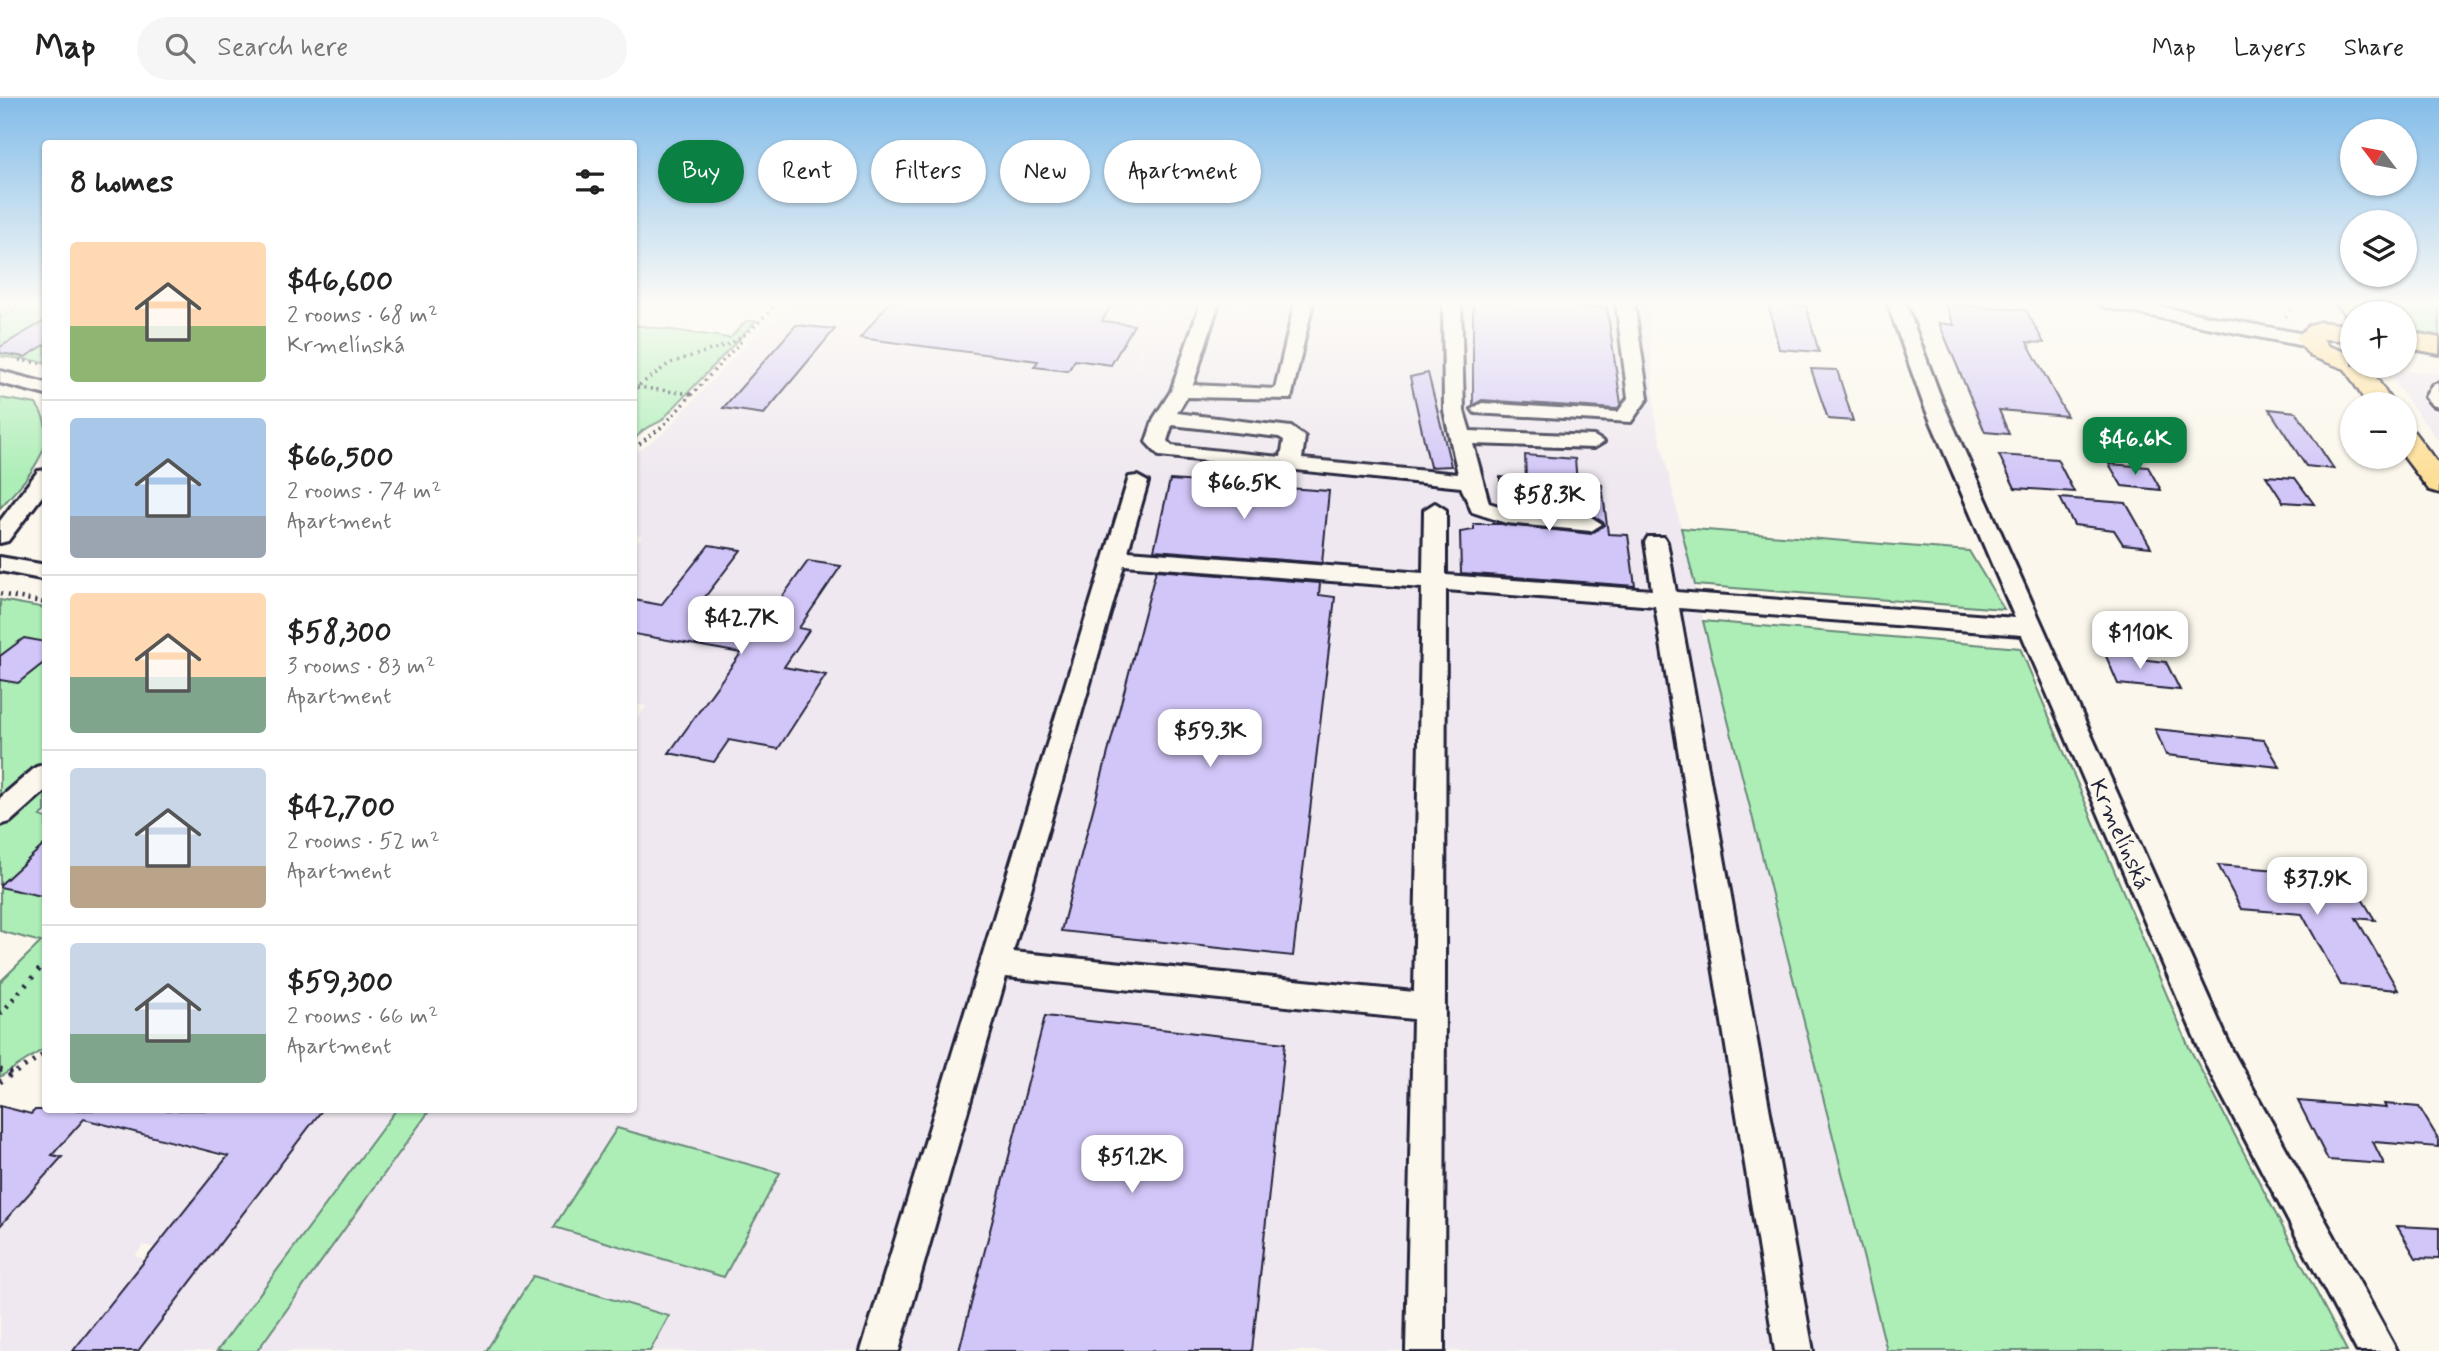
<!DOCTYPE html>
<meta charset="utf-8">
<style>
:root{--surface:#fff;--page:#f6f6f6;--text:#222;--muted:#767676;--line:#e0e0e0;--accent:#0b8043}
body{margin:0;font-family:Mynerve,sans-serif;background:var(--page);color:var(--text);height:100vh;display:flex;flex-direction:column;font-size:26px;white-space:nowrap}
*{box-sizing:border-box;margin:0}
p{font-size:23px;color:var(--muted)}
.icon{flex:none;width:38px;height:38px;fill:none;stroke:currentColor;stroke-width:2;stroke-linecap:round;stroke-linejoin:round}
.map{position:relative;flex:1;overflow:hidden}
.panel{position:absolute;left:42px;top:42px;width:595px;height:973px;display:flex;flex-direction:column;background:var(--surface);border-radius:7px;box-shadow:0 2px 5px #0004}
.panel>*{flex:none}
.top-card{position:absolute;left:658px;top:42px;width:665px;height:63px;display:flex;gap:14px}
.needle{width:46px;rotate:302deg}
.fabs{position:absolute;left:2340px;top:21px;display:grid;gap:14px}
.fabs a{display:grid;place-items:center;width:77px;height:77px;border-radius:50%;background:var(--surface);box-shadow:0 2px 5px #0004;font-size:35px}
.price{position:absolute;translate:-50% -60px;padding:0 16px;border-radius:14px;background:#fff;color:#222;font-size:23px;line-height:46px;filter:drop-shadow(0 2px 4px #0008)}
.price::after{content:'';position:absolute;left:50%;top:42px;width:21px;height:16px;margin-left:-10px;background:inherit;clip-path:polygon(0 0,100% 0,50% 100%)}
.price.current{background:var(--accent);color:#fff}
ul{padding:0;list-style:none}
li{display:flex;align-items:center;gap:21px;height:175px;padding:0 28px}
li+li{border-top:2px solid var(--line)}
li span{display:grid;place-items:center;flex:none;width:196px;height:140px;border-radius:7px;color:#555}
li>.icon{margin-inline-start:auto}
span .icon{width:84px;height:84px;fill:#fffc;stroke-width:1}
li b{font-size:30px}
h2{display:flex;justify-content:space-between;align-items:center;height:84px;padding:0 28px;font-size:30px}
.tag{padding:0 24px;border-radius:32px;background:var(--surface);box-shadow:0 2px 5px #0004;font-size:24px;line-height:63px}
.tag.current{background:var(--accent);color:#fff}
header{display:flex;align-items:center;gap:42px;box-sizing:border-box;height:98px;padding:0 35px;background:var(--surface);border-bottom:2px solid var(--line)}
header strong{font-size:33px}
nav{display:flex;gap:38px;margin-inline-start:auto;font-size:24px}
.search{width:490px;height:63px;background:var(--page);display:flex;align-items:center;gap:18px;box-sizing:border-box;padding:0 24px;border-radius:38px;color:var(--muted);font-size:26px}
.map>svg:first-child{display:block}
</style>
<header>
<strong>Map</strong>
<div class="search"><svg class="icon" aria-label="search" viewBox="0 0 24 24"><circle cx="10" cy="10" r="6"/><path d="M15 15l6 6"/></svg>Search here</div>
<nav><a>Map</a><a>Layers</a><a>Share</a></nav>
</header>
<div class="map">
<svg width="2439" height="1253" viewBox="0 0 2439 1253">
<rect width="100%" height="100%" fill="#fbf7ec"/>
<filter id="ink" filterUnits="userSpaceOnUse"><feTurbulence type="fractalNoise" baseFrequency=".0143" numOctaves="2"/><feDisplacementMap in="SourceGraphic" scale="14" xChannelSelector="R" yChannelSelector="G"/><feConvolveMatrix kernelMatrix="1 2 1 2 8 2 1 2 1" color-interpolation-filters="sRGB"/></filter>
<g filter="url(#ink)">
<path fill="#efe8f0" d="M795 204H1162L1131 280 1164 204H1648L1655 319 1703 523 1887 1253H138L321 1012H634V625L646 608 634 606V537L741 555 668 656 713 665 724 642 777 652 825 578 783 570 798 530 840 469 807 463 763 524 683 527 709 447 660 507 634 502V448L642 438 634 436V356L663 335 768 223 775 224Z
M2405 272 2439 276V344L2392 281Z
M84 1020 226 1060 156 1150 144 1147 135 1158 145 1162 73 1253H0V1127L59 1060 52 1057Z"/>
<path fill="#adeeb7" stroke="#688879" stroke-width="2" d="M0 204H45V264L0 258Z
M2366 204H2439V242L2405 234 2404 215H2376Z
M746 223H756L661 323 643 332 634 342V227L730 240Z
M0 300 36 306C65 345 25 382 0 410Z
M1681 430 1969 453 2004 511 1695 487Z
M0 502 46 510 45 666 0 706Z
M1703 523 2020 550 2188 947 2347 1253H1887Z
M45 689V714L40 718 46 720 45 950 0 979V884L41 844 0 833V729Z
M396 1012H430L257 1253H217Z
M617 1030 780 1075 724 1179 554 1129Z
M533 1178 669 1218 650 1253H486Z"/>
<path fill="#d2c6f8" stroke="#22223b" stroke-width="2" d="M890 204H1113L1102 223 1134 227 1111 267 1075 262 1068 273 1034 269 1038 263 860 240Z
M1473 204H1571V208L1607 210 1621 306 1617 311 1482 302 1473 307Z
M1768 205 1806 208 1819 254 1779 251Z
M1945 206 2026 212 2044 245 2027 244 2067 318 1999 312 2009 336 1985 334 1939 225 1954 227Z
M46 222V246L25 259 0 255V249Z
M796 227 835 231 764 316 723 310Z
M1811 271 1837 272 1853 323 1828 321Z
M1428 275 1445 343 1451 368 1430 369 1410 279Z
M2269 311 2296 314 2334 371 2306 368Z
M1525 357 1575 361 1577 385 1602 387 1608 436 1628 437 1635 488 1461 475 1460 434 1474 432V426H1501L1591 436 1604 427 1591 416 1500 406V379L1526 381Z
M1999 357 2057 361 2074 394 2015 390Z
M2109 366 2148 369 2161 392 2122 388Z
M2266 378 2295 380 2314 406 2283 404Z
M1170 382 1329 393 1322 465 1154 452Z
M2060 400 2126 405 2151 449 2123 446 2114 432 2074 427Z
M709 447 741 452 695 512 764 524 808 463 841 468 799 530 809 532 784 569 826 577 778 651 729 642 714 664 669 655 741 555 634 536V502L661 507Z
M1156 472 1320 485 1319 497 1335 499 1293 858 1061 833Z
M24 540 46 544V563L18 585 0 582V558Z
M2103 551 2135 554 2139 561 2166 564 2180 592 2118 586Z
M2155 631 2264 642 2280 669 2166 657Z
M46 745V799L0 789V787Z
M2218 767 2348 778 2375 822 2356 820 2398 892 2341 887 2302 816 2241 811Z
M1045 918 1285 945 1252 1253H959Z
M2298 1003 2386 1010 2384 1006 2419 1009 2439 1042V1049L2373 1044 2384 1066 2328 1062Z
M0 1008 31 1016 35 1012H322L138 1253H73L228 1058 84 1021 52 1057 62 1059 0 1128Z
M2397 1128 2439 1130V1161L2416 1160Z"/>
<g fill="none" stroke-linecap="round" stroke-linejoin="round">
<g stroke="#22223b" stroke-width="6">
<path id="minor" d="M1201 204H1219L1193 287 1275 291 1295 204H1313L1291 301 1187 299 1177 315 1291 329 1305 339 1302 361 1458 376 1444 313 1443 204H1461L1464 313 1470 333 1594 338 1604 344 1594 350 1473 346 1489 405 1509 411 1591 419 1602 426 1591 433 1506 425 1472 414 1461 389 1159 358 1146 344 1154 320 1171 293ZM1172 327 1279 339 1284 342 1281 359 1172 348 1167 343Z
M1616 204H1634L1648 300 1631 324 1475 315 1472 311 1482 305 1618 314 1628 300Z
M1887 204H1905L1943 305 2232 952 2397 1253H2357L2208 971 2022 537 1679 510 1813 1253H1775L1655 508 1446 492 1444 1253H1406L1413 921 1006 879 899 1253H861L1129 379 1137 378 1148 384 1128 453 1423 475 1424 412 1435 405 1446 412V477L1652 492 1645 444 1648 439H1664L1667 444 1676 494 2015 520 1923 305ZM1124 467 1422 490 1414 894 1013 854Z
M2096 204H2135L2309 237 2318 243 2309 249 2105 209Z
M0 273 46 285V297L0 285Z
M2439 285V309L2432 307 2425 299 2432 287Z
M46 372V393L8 443 0 445V423L38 373Z
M0 459 46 467V482L0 473Z
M46 666V692L10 724 0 727V700L36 669Z"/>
</g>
<g stroke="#22223b" stroke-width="5">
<path id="major" d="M2319 224 2352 227V243L2323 241 2328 248 2352 256V268H2369L2393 306H2367L2345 271 2310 258 2295 240 2310 227Z
M2404 332 2414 334 2439 367V395L2429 392 2404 359Z"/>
</g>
<g stroke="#22223b" stroke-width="6">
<path id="highway" d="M2336 204H2364L2373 215H2352V221H2349Z
M2404 233 2439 240V256L2404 249Z"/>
</g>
<path stroke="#22223b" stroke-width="3.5" stroke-dasharray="2 4.5" stroke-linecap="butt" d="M0 219 24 204
M2286 219 2292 204
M19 262 46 266
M637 289 691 296
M634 291 670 265 730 246 749 234 779 204
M634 350 663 328 744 240"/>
<path stroke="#22223b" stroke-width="4.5" stroke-dasharray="2 5" stroke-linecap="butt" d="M0 496 46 505"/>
<path stroke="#22223b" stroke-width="5" stroke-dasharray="2.5 7" stroke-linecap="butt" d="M0 916 46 864
M0 972 15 975
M0 984 46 955"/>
<use href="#minor" fill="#fbf7ec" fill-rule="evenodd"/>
<use href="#major" fill="#fdde96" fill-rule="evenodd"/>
<use href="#highway" fill="#fdde96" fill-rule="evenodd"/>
</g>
</g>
<linearGradient id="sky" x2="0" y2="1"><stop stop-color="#82bce9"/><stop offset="0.54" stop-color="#fdfbf6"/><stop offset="1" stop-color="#fdfbf6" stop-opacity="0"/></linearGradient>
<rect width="2439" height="380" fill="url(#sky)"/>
<g text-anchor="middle" stroke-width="6" stroke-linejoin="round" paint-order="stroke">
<g font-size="23" fill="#22223b" stroke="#fbf7ec">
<text transform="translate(2121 736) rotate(66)" y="8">Krmelínská</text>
</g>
</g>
</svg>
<div class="fabs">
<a><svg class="needle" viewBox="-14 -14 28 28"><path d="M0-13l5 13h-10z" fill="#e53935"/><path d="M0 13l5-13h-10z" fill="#767676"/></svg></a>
<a><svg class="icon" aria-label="layers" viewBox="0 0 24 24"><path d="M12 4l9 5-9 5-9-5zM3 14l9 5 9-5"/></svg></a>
<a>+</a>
<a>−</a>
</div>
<b class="price current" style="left:2135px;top:379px">$46.6K</b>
<b class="price" style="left:1244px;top:423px">$66.5K</b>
<b class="price" style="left:1549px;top:435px">$58.3K</b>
<b class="price" style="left:741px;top:558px">$42.7K</b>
<b class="price" style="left:2140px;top:573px">$110K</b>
<b class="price" style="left:1210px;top:671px">$59.3K</b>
<b class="price" style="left:2317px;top:819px">$37.9K</b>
<b class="price" style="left:1132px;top:1097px">$51.2K</b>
<div class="top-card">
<a class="tag current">Buy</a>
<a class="tag">Rent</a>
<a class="tag">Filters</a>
<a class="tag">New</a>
<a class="tag">Apartment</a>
</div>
<section class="panel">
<h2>8 homes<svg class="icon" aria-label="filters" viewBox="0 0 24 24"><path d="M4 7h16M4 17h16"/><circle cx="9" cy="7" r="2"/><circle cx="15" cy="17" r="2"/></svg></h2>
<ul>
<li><span style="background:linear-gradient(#ffd9b3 60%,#8fb573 0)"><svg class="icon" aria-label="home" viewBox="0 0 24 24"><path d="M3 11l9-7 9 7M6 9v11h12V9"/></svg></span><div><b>$46,600</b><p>2 rooms · 68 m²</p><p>Krmelínská</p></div></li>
<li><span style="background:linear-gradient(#a9c7e8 70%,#9aa5b1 0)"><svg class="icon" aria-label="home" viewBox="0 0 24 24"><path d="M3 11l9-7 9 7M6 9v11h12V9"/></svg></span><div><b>$66,500</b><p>2 rooms · 74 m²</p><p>Apartment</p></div></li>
<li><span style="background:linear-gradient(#ffd9b3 60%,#7fa58c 0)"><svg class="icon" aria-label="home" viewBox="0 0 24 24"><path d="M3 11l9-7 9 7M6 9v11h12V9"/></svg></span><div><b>$58,300</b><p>3 rooms · 83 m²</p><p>Apartment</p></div></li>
<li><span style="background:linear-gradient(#c9d6e8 70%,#b9a48a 0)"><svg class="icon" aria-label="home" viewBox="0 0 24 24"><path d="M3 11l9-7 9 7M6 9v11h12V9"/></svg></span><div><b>$42,700</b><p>2 rooms · 52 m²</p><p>Apartment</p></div></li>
<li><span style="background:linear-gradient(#c9d6e8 65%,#7fa58c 0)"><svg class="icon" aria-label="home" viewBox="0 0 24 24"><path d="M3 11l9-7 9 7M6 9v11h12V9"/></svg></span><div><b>$59,300</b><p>2 rooms · 66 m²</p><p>Apartment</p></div></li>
</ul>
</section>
</div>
